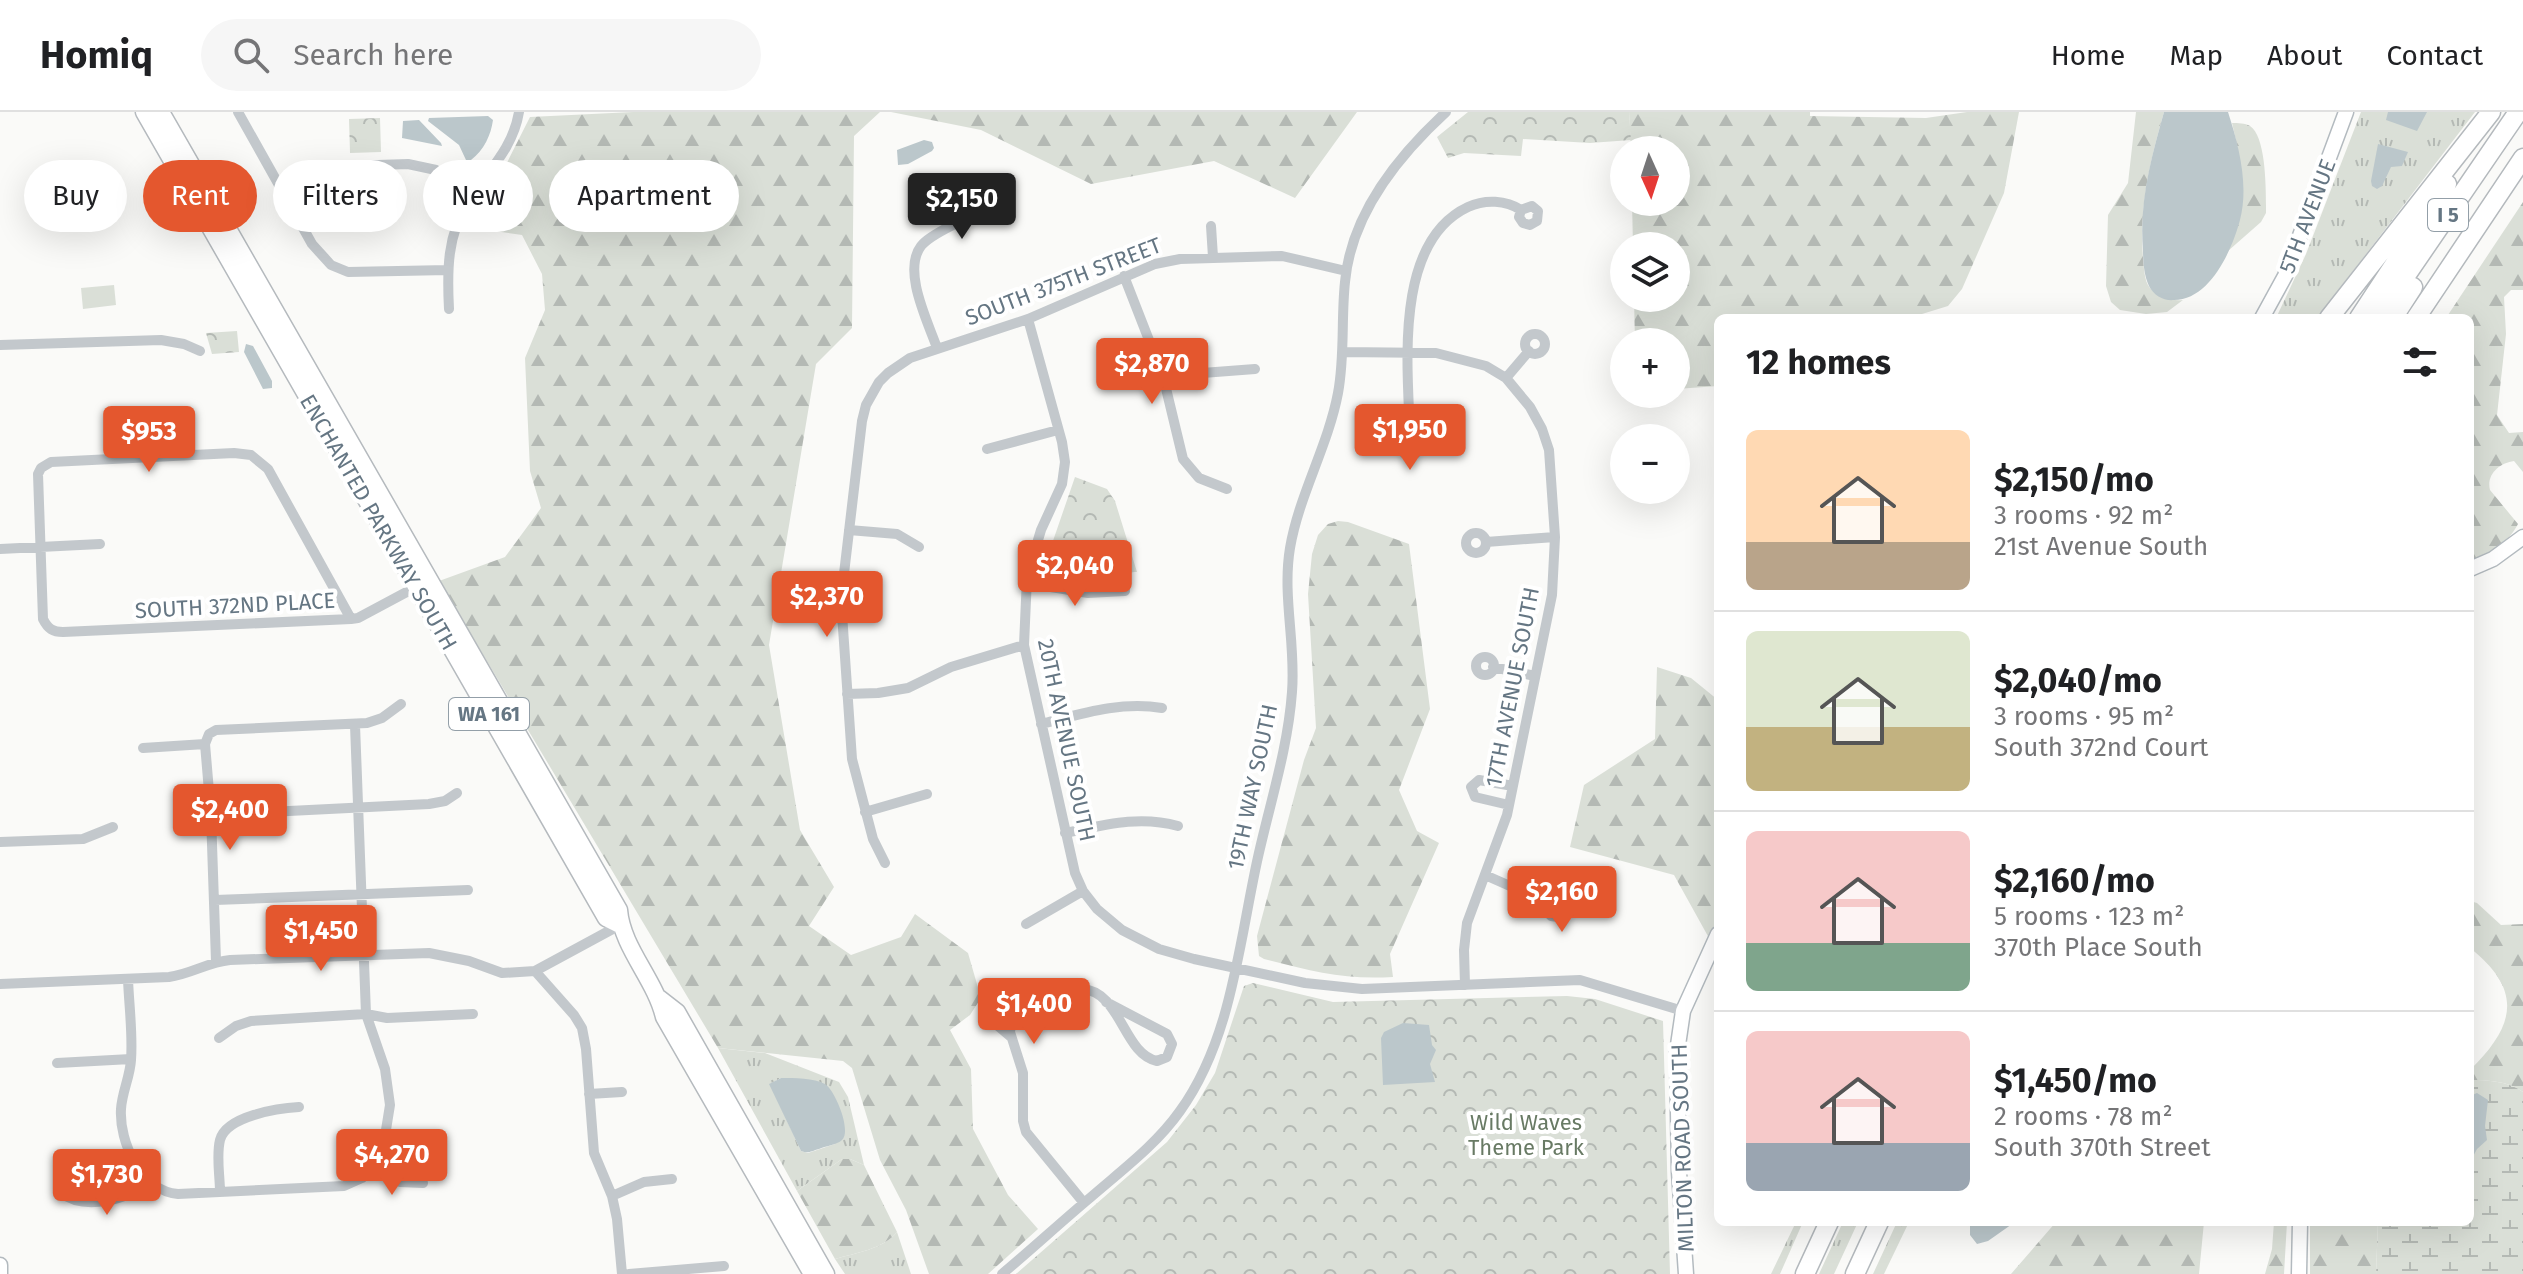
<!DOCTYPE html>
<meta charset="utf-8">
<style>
:root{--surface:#fff;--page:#f6f6f6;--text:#202124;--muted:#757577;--line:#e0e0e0;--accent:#e4572e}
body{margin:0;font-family:"Fira Sans",sans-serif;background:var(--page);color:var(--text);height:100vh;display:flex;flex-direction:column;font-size:30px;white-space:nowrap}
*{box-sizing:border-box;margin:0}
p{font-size:26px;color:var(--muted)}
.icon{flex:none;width:44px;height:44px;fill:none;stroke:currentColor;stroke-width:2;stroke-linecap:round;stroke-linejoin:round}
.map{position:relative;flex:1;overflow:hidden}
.drawer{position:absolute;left:1714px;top:202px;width:760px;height:912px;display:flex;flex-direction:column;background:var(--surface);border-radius:12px;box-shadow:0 8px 32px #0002}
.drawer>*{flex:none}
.guide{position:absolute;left:24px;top:48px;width:760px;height:72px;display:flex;gap:16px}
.needle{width:52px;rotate:177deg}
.fabs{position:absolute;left:1610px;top:24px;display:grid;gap:16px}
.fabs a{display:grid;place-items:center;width:80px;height:80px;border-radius:50%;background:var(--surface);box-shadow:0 8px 32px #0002;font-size:40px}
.price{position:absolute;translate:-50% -68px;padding:0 18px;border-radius:8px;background:var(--accent);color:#fff;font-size:26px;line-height:52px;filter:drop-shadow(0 2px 4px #0008)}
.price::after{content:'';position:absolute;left:50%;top:48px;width:24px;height:18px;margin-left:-12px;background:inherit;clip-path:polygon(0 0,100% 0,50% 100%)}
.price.selected{background:#222;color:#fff}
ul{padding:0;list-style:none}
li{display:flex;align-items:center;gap:24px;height:200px;padding:0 32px}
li+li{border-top:2px solid var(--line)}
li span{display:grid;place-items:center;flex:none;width:224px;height:160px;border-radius:12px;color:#555}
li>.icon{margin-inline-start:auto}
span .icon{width:96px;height:96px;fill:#fffc;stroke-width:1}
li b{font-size:34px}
h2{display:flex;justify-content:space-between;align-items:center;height:96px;padding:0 32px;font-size:34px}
.chip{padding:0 28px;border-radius:36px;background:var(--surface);box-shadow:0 8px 32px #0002;font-size:28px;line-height:72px}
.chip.selected{background:var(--accent);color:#fff}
header{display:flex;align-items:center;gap:48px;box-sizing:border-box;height:112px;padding:0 40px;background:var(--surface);border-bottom:2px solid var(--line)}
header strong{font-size:38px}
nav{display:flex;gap:44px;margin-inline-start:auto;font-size:28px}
.search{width:560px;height:72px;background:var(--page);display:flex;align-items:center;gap:20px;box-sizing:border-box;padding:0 28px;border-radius:44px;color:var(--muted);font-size:30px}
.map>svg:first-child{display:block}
</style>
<header>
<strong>Homiq</strong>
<div class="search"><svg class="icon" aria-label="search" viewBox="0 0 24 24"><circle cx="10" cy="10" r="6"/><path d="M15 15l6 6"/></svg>Search here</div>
<nav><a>Home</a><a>Map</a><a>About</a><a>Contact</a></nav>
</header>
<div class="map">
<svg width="2523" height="1162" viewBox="0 0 2523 1162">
<defs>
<pattern id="grass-tufts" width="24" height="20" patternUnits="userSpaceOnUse" patternTransform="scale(2)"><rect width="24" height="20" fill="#dadfd7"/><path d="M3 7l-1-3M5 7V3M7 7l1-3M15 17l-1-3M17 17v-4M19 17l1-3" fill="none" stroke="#b4b9b4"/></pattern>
<pattern id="forest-firs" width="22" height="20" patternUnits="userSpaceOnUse" patternTransform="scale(2)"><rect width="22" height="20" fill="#dadfd7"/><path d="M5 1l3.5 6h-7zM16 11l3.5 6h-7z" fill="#b4b9b4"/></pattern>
<pattern id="wetland-marsh" width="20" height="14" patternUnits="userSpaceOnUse" patternTransform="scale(2)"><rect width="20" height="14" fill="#dadfd7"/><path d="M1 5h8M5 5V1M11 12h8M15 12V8" fill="none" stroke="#b4b9b4"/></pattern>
<pattern id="park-crowns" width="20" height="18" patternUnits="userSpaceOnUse" patternTransform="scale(2)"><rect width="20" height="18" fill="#dadfd7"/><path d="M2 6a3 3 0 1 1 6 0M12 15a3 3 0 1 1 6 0" fill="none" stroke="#b4b9b4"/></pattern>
</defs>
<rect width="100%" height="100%" fill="#fafaf8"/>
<path fill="url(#grass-tufts)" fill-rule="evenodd" d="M2361 0H2475L2317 206H2276L2306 142Z
M718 936 765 941 839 970 848 985 864 1053 850 1047H842L797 1079ZM781 966 823 971 835 1032 808 1041 801 1039 770 972Z
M1796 1110H1803L1780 1162H1771Z
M1843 1110H1858L1834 1162H1819Z
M1897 1110H1909L1884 1162H1873Z
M897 1120 911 1162H845L835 1147C855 1141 884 1137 897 1120Z"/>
<path fill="url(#forest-firs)" d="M633 0H880L854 24 852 216 816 252 769 533 800 718 834 775 809 814 851 843 901 825 915 802 968 841 981 886 970 903 950 918 971 957 973 1017 1008 1083 1038 1117 988 1162H929L906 1098 880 1048 852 956 843 949 718 936 439 469 505 445 541 396 530 359 525 246 545 198 542 162 522 123 474 116 530 5Z
M891 0H1357L1295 86 1214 49 1091 72 981 18Z
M1629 0H1810V4L1926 6 1967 0H2019L2004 81 1962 177 1948 194 1909 206H1718V274L1676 277V230H1635L1634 186H1676V134H1633L1632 90H1676V38H1631Z
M2136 0H2164C2150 49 2139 94 2143 146 2144 155 2144 169 2150 176 2158 186 2172 189 2183 188L2167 200 2146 202 2120 198 2111 190 2106 174 2108 103 2128 71Z
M2232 11C2238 11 2245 11 2250 14 2267 25 2266 82 2266 101L2261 110 2228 139C2249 94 2243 57 2232 11Z
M2523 90V178H2511L2504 185 2506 222 2497 303 2509 321 2523 320V360L2514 349C2500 351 2486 362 2490 378L2518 412C2509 430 2488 444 2470 451V206H2446Z
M1338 409 1348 410 1409 432 1430 597 1399 678 1417 719 1439 731 1390 842 1393 865C1343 868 1312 859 1264 847L1259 844 1257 824 1304 648 1316 616 1308 482 1312 442 1318 423 1328 412Z
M1657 555 1691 566 1718 588V809L1709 826 1674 763 1570 735 1584 673 1655 627Z
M2470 789 2477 791 2501 813 2523 812V980C2508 969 2488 968 2470 968V958C2516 913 2523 878 2470 836Z
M842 1047H850L864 1053 897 1120C884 1137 855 1141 835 1147L797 1079Z
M2056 1110H2204L2199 1162H2011Z
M2274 1110H2287L2284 1162H2265L2272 1137Z
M2310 1110H2378L2376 1162H2310Z"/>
<path fill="url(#wetland-marsh)" d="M2470 968C2488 968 2508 969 2523 980V1162H2376L2378 1110H2470Z"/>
<path fill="url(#park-crowns)" d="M1468 0H1629L1631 28 1590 31 1523 27 1521 44 1464 41 1448 46 1437 25Z
M380 6 381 40 350 41 349 7Z
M237 219 239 240 212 242 206 221Z
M1075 365 1107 377 1115 389 1137 460C1120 460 1121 469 1108 473 1089 480 1050 475 1045 452Z
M1253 871 1333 890 1567 884 1595 887 1663 909 1670 1162H1016L1167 1030 1196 993 1215 961 1244 874Z"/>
<path fill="#dadfd7" d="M114 173 116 193 83 197 81 176Z"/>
<path fill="#bbc7cb" d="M2164 0H2228C2239 34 2249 73 2240 108 2232 138 2210 188 2174 188 2164 189 2154 184 2149 174 2144 163 2143 150 2143 138 2139 90 2151 46 2164 0Z
M2388 0H2427L2417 19 2386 8Z
M488 4 493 8C491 23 484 38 471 48H466L459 33 428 9 429 6Z
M419 8 441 31 442 34 402 26 403 9Z
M924 28 932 30 934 36 932 39 908 52 898 53 897 38Z
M2378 32 2408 40 2402 54 2391 55 2382 74 2377 77 2372 74 2371 69Z
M246 232 253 234 272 269V276L263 277 244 240Z
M1403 911 1429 913 1432 933 1436 938 1430 952 1435 970 1383 973 1381 926 1384 920Z
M781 966C794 966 814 966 825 972 835 978 852 1019 842 1028 837 1033 825 1034 819 1037 811 1039 809 1042 801 1039L769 972Z
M2477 981 2488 988 2485 1014 2487 1028 2477 1037 2470 1050V984Z
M1970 1110H2015L1988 1129 1977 1132 1970 1123Z"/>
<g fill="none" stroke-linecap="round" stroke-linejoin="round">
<g stroke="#b3babf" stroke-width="17">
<path id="secondary" d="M2262 206 2285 164 2346 0
M2470 457 2493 447 2523 425
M0 1153V1162
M1686 1162 1679 1060 1677 940 1683 899 1718 822
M2299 1162 2300 1110"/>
</g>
<g stroke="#b5babe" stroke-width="19">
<path id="primary" d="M144 0 606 806 620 813
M161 0 619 798C622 836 655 867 664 905L812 1162
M659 886 677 900 826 1162"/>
</g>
<g stroke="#b4b9bd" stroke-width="21">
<path id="highway" d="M2329 206 2491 0
M2359 206 2447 72
M2377 206 2518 0
M2393 206 2413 175
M2416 206 2523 46
M1805 1162 1829 1110
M1855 1162 1879 1110"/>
</g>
<path stroke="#c3c8cc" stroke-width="10" d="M238 0 312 132 331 153 348 160 448 158
M282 76 299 62 317 55 408 52 436 58 474 81
M1211 114 1213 145
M1124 164 1163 264 1183 347 1199 366 1227 377
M449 197C447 159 447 123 468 90 487 60 513 37 519 0
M1028 207 1062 330 1065 350 1062 372 1041 418 1027 465 1024 533 1075 761 1083 779 1097 797 1122 818 1159 837 1194 847 1305 871 1362 877 1580 868 1683 899
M1525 232a10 10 0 1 1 20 0a10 10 0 1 1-20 0Z
M0 233 161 228 184 232 200 239
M937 236C928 210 902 159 921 134 933 119 984 99 1004 90
M1342 240 1436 241 1486 254 1506 266 1530 295 1542 317 1549 338 1555 425 1552 483 1507 703 1467 811 1464 838 1465 873
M1163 264 1255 257
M1506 266 1529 239
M1410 323C1408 257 1393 130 1468 95 1485 87 1506 88 1521 98L1532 94 1538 99 1537 109 1530 113 1523 111 1519 105 1521 98
M1400 333a10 10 0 1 1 20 0a10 10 0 1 1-20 0Z
M987 337 1058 318
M849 418 897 422 919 435
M1466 431a10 10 0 1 1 20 0a10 10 0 1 1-20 0Z
M1486 430 1555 425
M0 437 100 432
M1026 471 1088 481 1125 479
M351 507 268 357 251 343 234 341 51 350 41 356 38 362 43 507C48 517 53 520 63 520L351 507 358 506 416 475
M1476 554a9 9 0 1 1 18 0a9 9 0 1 1-18 0Z
M1493 555 1535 564
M847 582 878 581 908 576 951 555 1024 533
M1041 612C1081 602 1120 589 1162 596
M205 632 211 703 216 849
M143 636 205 632 209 622 216 618 367 611 382 606 401 592
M1509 693 1475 685 1471 675 1479 668 1513 674
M865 700 927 682
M211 703 429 692 445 689 457 681
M1065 721C1104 713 1139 703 1178 714
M0 730 83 727 113 715
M885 751 873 727 852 647 841 487 862 309 866 293 879 270 888 261 910 246 1028 207 1155 152 1180 147 1282 144 1346 159
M1485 763 1537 786 1551 804 1558 805 1565 799V788L1561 784 1537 786
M215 788 468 778
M1026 812 1083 779
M535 859 574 903 582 916 586 937 594 1041 612 1084 617 1107 622 1162
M128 867C129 894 133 922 131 948 130 965 122 980 121 997 119 1030 141 1079 178 1082L344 1074 362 1066 373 1054 385 1024 390 993 385 957 366 902 355 613
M0 872 169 865C191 862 208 850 230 848L429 841 469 849 502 861 535 859 620 813
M1011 895C1026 889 1039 893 1054 891 1065 889 1072 877 1082 877 1121 879 1123 942 1157 949L1167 945 1172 932 1167 922 1106 890
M1011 925 991 908 990 898 996 892H1006L1013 898 1010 920 1023 961V1009L1026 1020 1084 1091
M219 926 236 914 251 909 366 902 387 906 473 902
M57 951 131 947
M589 982 622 980
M373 1054 400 1070 423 1071
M220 1080C220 1064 216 1044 220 1028 226 1004 279 996 299 995
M61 1081C85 1099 128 1088 149 1069
M612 1084 644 1070 672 1067
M629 1162 724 1154
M1002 1162C1032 1137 1061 1110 1091 1085 1122 1058 1156 1033 1180 999 1232 927 1239 830 1258 745 1270 691 1288 636 1292 580 1296 532 1282 484 1290 436 1299 383 1328 334 1338 281 1345 244 1341 207 1345 170 1351 103 1398 44 1446 0"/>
<use href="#secondary" stroke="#fff" stroke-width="14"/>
<use href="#primary" stroke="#fff" stroke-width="16"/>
<use href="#highway" stroke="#fff" stroke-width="18"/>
</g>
<g text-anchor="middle" stroke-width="8" stroke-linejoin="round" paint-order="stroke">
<g fill="#fff" stroke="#939fa8" stroke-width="2">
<rect x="2428" y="87" width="40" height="32" rx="6"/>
<rect x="449" y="586" width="80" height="32" rx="6"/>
</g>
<g font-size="20" font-weight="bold" fill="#657683">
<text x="2448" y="110">I 5</text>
<text x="489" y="609">WA 161</text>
</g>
<g font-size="22" fill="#657683" stroke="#fff">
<text transform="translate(2307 104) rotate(-69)" y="8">5TH AVENUE</text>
<text transform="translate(1063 169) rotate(-21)" y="8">SOUTH 375TH STREET</text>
<text transform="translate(379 410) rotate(60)" y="8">ENCHANTED PARKWAY SOUTH</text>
<text transform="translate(235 493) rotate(-3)" y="8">SOUTH 372ND PLACE</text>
<text transform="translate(1512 575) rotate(-79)" y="8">17TH AVENUE SOUTH</text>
<text transform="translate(1067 628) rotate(78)" y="8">20TH AVENUE SOUTH</text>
<text transform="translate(1252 675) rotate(-78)" y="8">19TH WAY SOUTH</text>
<text transform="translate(1682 1036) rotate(-92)" y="8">MILTON ROAD SOUTH</text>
</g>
<g font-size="22" fill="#687a64" stroke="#fff">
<text x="1526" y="1018">Wild Waves<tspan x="1526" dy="25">Theme Park</tspan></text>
</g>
</g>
</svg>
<div class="fabs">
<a><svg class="needle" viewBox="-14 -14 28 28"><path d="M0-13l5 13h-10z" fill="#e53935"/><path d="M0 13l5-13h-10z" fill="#757577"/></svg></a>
<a><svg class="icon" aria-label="layers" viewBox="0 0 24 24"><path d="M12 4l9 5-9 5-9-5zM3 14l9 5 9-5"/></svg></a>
<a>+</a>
<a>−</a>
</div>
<b class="price selected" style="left:962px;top:129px">$2,150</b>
<b class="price" style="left:1152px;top:294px">$2,870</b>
<b class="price" style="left:1410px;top:360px">$1,950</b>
<b class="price" style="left:149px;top:362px">$953</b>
<b class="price" style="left:1075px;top:496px">$2,040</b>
<b class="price" style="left:827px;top:527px">$2,370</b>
<b class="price" style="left:230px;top:740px">$2,400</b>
<b class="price" style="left:1562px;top:822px">$2,160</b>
<b class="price" style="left:321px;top:861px">$1,450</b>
<b class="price" style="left:1034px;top:934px">$1,400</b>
<b class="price" style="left:392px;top:1085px">$4,270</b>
<b class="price" style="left:107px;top:1105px">$1,730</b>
<div class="guide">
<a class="chip">Buy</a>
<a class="chip selected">Rent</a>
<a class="chip">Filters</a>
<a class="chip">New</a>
<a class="chip">Apartment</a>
</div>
<section class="drawer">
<h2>12 homes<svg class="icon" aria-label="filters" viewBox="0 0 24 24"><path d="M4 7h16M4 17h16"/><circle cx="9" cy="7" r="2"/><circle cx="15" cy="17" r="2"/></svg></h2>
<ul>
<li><span style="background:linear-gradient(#ffd9b3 70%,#b9a48a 0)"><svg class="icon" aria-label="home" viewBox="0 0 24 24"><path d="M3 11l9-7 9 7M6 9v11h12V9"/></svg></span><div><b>$2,150/mo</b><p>3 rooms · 92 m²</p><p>21st Avenue South</p></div></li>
<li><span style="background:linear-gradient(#dfe7d0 60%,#c2b280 0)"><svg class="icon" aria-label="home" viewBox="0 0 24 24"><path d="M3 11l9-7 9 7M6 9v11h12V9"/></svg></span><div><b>$2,040/mo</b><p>3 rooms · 95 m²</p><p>South 372nd Court</p></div></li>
<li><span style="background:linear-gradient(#f6c9c9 70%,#7fa58c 0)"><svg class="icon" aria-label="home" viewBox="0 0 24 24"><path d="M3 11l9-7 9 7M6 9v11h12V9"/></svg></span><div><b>$2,160/mo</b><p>5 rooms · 123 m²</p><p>370th Place South</p></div></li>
<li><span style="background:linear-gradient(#f6c9c9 70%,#9aa5b1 0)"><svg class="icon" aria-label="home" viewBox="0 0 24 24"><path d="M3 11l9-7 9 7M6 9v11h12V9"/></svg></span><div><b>$1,450/mo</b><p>2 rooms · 78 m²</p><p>South 370th Street</p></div></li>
</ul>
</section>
</div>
